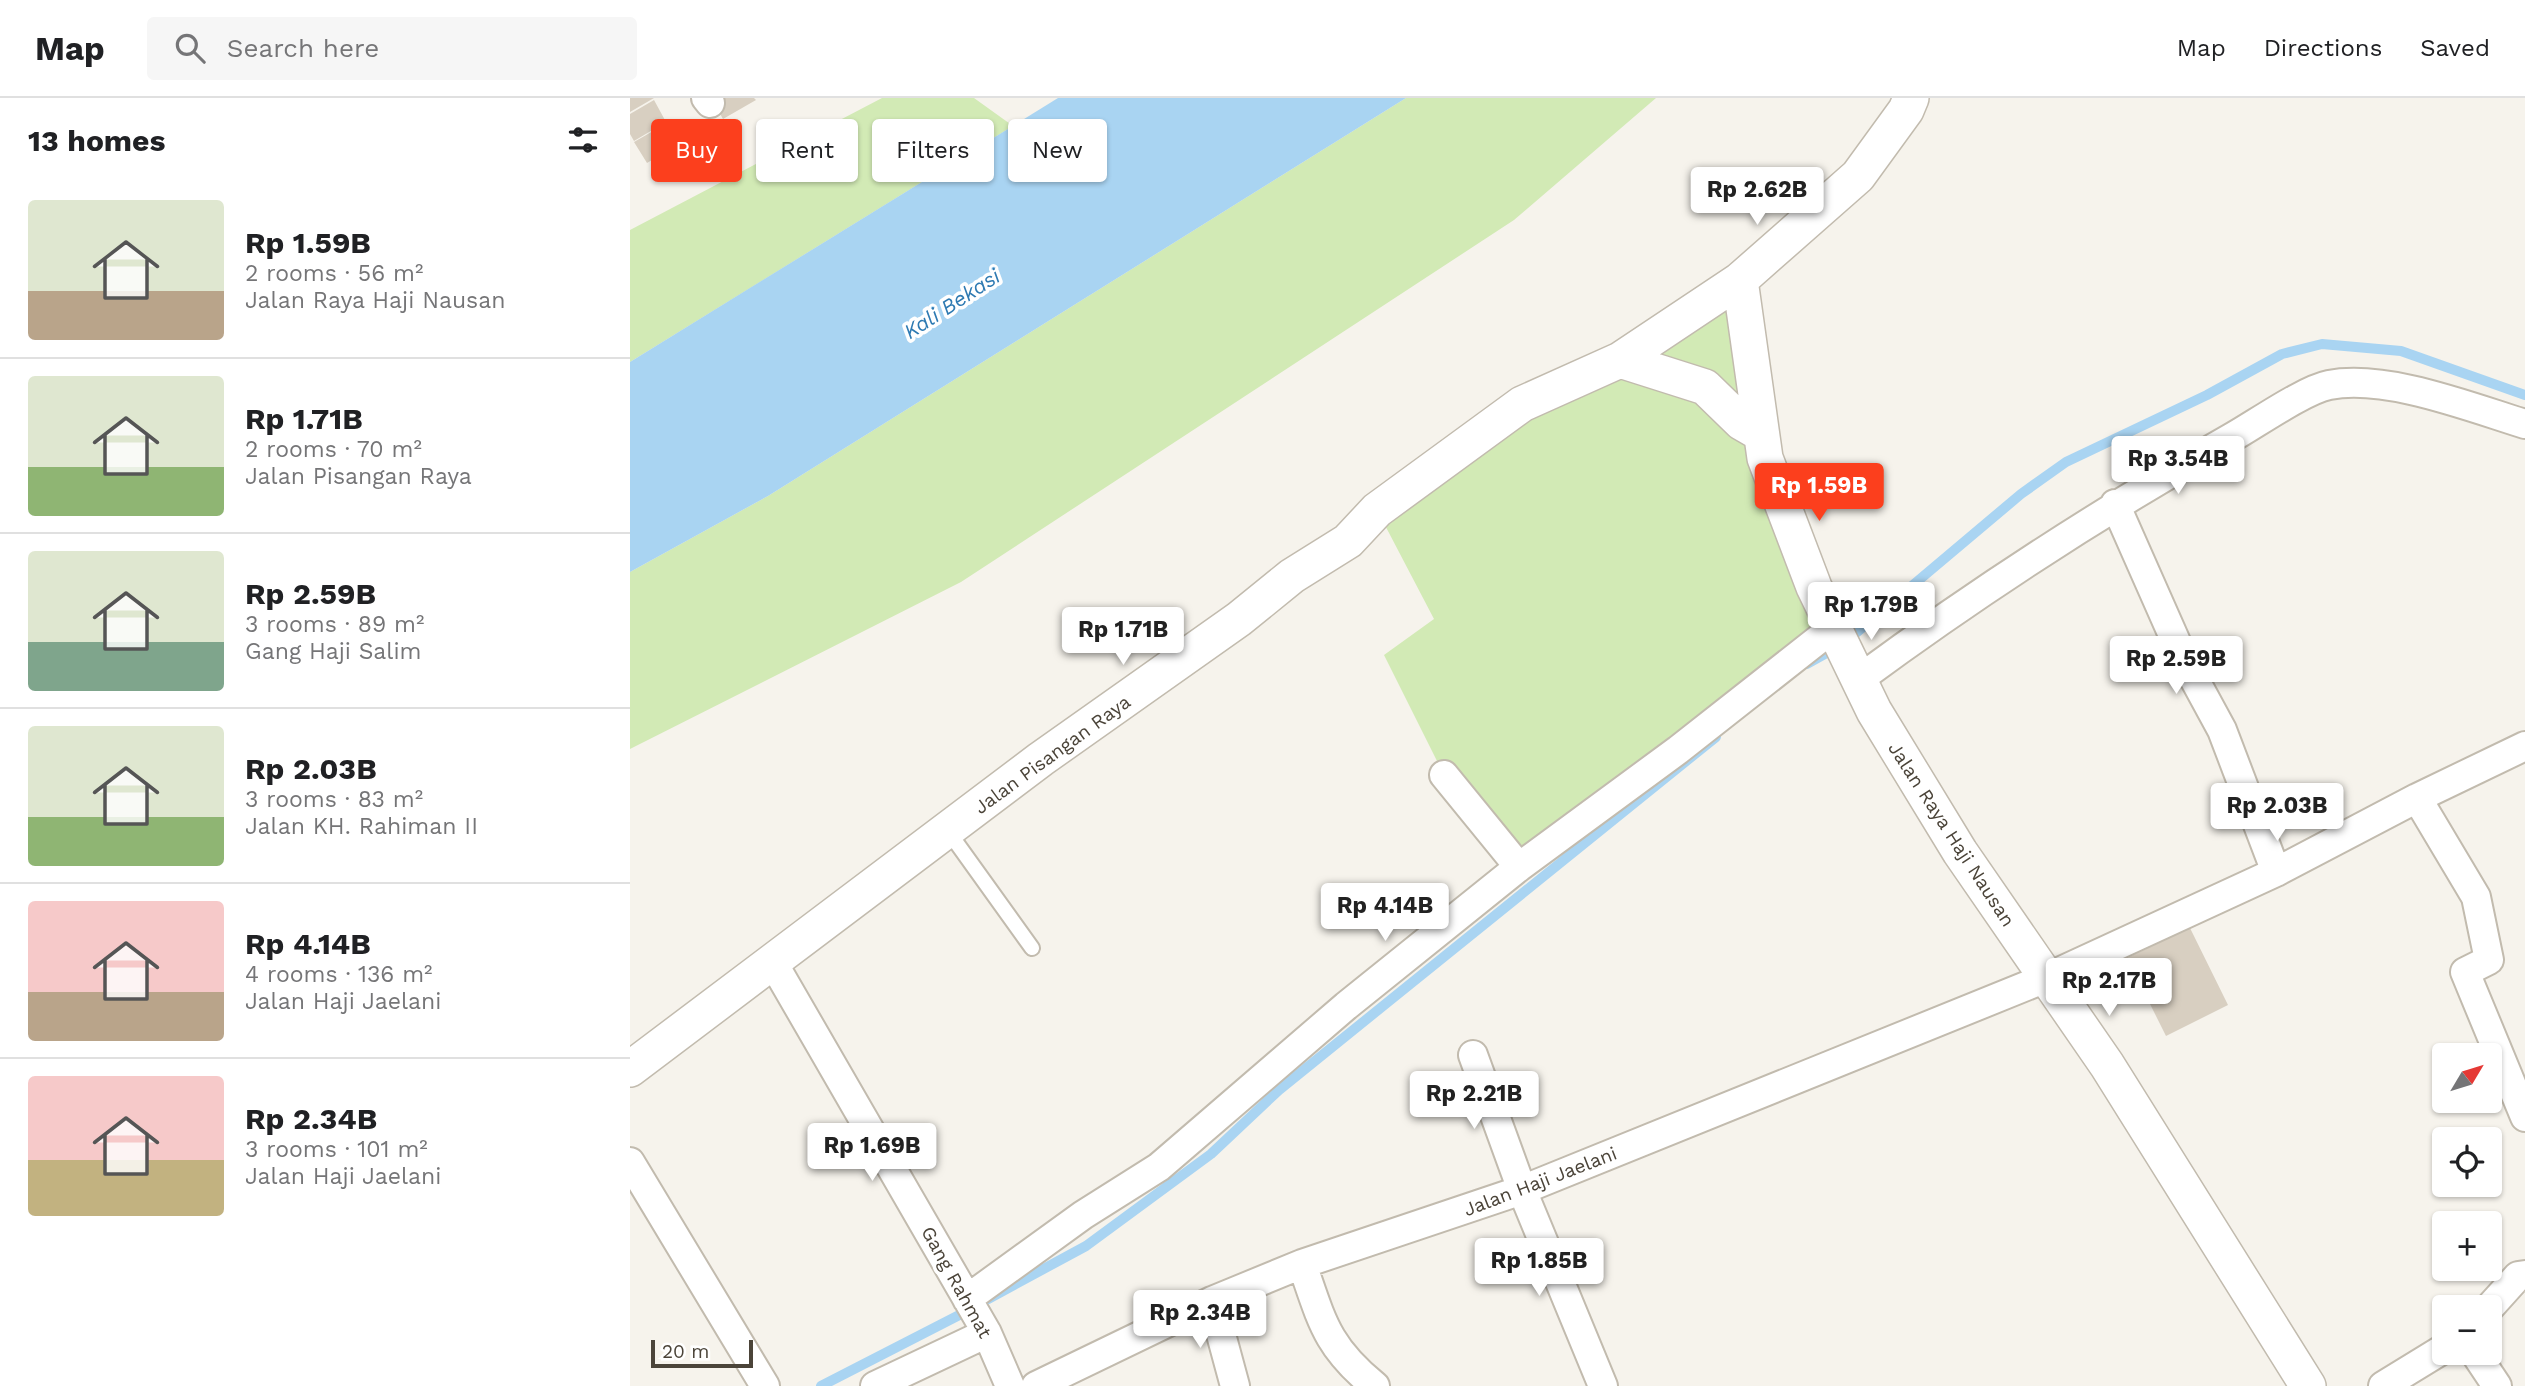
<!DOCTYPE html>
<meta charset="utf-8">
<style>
:root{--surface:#fff;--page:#f6f6f6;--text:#202124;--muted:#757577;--line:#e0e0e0;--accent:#fc3f1d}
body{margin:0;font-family:"Work Sans",sans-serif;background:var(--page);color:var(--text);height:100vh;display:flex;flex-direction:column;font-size:26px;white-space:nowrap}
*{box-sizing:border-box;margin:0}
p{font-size:23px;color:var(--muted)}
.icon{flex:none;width:38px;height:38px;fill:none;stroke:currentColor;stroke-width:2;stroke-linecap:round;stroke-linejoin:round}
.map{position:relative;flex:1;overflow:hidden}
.sheet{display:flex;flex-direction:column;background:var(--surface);width:630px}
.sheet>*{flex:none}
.guide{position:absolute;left:21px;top:21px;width:665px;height:63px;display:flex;gap:14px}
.needle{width:46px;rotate:52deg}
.controls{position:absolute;left:1802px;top:945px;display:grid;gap:14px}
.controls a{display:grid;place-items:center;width:70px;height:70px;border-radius:7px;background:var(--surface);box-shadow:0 2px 5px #0004;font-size:35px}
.scale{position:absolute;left:21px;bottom:18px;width:102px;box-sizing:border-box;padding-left:7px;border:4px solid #4b4439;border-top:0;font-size:19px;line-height:24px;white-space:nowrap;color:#4b4439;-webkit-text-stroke:5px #fff;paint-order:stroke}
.price{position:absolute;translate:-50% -60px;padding:0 16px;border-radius:7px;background:#fff;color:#222;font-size:23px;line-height:46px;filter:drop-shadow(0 2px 4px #0008)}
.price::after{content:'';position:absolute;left:50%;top:42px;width:21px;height:16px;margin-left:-10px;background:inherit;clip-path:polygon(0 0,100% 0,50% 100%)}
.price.on{background:var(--accent);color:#fff}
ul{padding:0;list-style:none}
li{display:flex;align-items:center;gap:21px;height:175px;padding:0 28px}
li+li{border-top:2px solid var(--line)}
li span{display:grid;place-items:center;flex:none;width:196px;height:140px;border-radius:7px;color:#555}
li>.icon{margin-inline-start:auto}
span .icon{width:84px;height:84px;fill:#fffc;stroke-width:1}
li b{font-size:30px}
h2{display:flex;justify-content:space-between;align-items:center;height:84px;padding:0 28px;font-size:30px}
.tag{padding:0 24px;border-radius:7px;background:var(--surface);box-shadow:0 2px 5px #0004;font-size:24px;line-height:63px}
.tag.on{background:var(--accent);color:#fff}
header{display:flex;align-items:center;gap:42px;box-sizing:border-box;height:98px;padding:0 35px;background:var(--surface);border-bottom:2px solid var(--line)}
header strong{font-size:33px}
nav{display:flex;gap:38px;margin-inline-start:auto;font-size:24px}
.search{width:490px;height:63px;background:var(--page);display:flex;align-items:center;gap:18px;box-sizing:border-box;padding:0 24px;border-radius:7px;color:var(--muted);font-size:26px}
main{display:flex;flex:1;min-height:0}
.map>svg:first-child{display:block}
</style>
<header>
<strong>Map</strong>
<div class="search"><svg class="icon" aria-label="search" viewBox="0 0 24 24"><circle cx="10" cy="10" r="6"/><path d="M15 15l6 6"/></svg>Search here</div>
<nav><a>Map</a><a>Directions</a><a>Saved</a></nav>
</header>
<main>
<section class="sheet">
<h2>13 homes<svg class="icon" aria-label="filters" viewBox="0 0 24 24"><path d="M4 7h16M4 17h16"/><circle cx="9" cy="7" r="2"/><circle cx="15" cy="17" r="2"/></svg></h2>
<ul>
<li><span style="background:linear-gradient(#dfe7d0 65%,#b9a48a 0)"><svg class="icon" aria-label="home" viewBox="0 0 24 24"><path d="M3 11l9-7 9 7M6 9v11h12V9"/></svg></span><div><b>Rp 1.59B</b><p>2 rooms · 56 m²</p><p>Jalan Raya Haji Nausan</p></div></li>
<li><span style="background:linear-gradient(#dfe7d0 65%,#8fb573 0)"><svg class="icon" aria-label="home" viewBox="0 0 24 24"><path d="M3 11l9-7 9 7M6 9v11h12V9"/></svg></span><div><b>Rp 1.71B</b><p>2 rooms · 70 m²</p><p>Jalan Pisangan Raya</p></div></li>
<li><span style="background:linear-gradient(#dfe7d0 65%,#7fa58c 0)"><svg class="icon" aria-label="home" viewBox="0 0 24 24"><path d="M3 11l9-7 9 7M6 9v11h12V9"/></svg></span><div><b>Rp 2.59B</b><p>3 rooms · 89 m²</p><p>Gang Haji Salim</p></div></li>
<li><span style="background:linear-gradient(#dfe7d0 65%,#8fb573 0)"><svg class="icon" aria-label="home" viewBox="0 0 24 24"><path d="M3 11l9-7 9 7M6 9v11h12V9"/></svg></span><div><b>Rp 2.03B</b><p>3 rooms · 83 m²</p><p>Jalan KH. Rahiman II</p></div></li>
<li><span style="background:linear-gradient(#f6c9c9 65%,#b9a48a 0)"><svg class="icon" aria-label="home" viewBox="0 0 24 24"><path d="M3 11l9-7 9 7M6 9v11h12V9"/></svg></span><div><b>Rp 4.14B</b><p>4 rooms · 136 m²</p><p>Jalan Haji Jaelani</p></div></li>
<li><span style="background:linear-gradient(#f6c9c9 60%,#c2b280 0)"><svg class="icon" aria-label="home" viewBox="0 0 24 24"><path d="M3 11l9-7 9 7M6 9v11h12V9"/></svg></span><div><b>Rp 2.34B</b><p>3 rooms · 101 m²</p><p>Jalan Haji Jaelani</p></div></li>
</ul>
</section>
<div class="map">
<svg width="1895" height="1288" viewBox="0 0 1895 1288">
<rect width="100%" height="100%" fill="#f6f3ec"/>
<path fill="#d2eab5" d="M252 0H344L383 28 0 264V132Z
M776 0H1026L884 122 331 484 0 651V474L138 398Z
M1110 182 1130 335 1203 530 889 769 814 677 754 557 804 521 747 412Z"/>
<path fill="#a9d4f2" d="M428 0H776L138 398 0 474V264Z"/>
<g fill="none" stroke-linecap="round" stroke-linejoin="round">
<path stroke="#a9d4f2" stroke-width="10" d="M1177 566 1213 546 1391 396 1436 364 1577 297 1652 256 1692 246 1771 253 1895 297
M358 1201 456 1148 581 1056 649 992 1086 639
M191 1288 341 1211"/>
</g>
<path fill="#d8cfc1" d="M0 0H24L0 14Z
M81 0H124L126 2 93 21Z
M24 2 36 24 4 43 0 36V16Z
M37 25 49 46 17 65 4 44Z
M1560 830 1598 907 1536 938 1497 860Z"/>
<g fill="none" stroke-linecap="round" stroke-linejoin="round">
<g stroke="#c2bbae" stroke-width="18">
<path id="service" d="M318 733 402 850"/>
</g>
<g stroke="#c2bbae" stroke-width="32">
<path id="minor" d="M76 0 80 5
M1485 406 1554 562 1592 632 1646 774
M1228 582C1350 492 1469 415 1601 340 1626 326 1674 292 1699 287 1756 276 1840 309 1895 326
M814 677 889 769
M1787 700 1846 799 1859 862 1835 874 1895 1019
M142 863 357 1235 380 1288
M843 957 892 1092 973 1288
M0 1064 135 1288
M672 1166C692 1223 696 1248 745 1288
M337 1201 453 1117 529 1069 716 908 889 769 1048 652 1203 530
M582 1203 605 1288
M1860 1209 1888 1178 1895 1177
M1845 1255 1867 1288
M245 1288 357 1235
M406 1288 582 1203 672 1166 892 1092 1416 880 1646 774 1787 700 1895 648
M1753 1288 1815 1250"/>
</g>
<g stroke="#c2bbae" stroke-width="38">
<path id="tertiary" d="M1110 182 1135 360 1184 489 1244 613 1330 754 1477 967 1678 1288
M990 262 1110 182 1228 78 1276 12 1281 0
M0 971 411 661 609 521 662 478 718 443 747 412 892 306 990 262 1075 289 1111 324 1130 335"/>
</g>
<use href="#service" stroke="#fff" stroke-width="14"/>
<use href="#minor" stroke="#fff" stroke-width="28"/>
<use href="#tertiary" stroke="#fff" stroke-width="35"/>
</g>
<g text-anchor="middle" stroke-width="7" stroke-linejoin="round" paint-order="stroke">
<g font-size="19" fill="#4b4439" stroke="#fff">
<text transform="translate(422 656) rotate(-36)" y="7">Jalan Pisangan Raya</text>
<text transform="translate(1322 736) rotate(57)" y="7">Jalan Raya Haji Nausan</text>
<text transform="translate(910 1083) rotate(-21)" y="7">Jalan Haji Jaelani</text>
<text transform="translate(327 1184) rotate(61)" y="7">Gang Rahmat</text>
</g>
<g font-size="21" font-style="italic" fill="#2e7ab2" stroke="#fff">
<text transform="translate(322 206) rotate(-33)" y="7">Kali Bekasi</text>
</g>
</g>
</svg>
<div class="controls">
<a><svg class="needle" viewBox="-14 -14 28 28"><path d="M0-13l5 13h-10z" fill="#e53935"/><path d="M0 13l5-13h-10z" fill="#757577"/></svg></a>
<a><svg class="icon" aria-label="locate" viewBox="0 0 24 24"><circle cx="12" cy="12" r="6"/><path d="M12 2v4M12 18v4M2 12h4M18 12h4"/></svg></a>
<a>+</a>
<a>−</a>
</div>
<div class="scale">20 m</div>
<b class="price" style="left:1127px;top:129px">Rp 2.62B</b>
<b class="price" style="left:1548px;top:398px">Rp 3.54B</b>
<b class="price on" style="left:1189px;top:425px">Rp 1.59B</b>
<b class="price" style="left:1241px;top:544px">Rp 1.79B</b>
<b class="price" style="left:493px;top:569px">Rp 1.71B</b>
<b class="price" style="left:1546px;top:598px">Rp 2.59B</b>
<b class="price" style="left:1647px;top:745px">Rp 2.03B</b>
<b class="price" style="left:755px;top:845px">Rp 4.14B</b>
<b class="price" style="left:1479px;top:920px">Rp 2.17B</b>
<b class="price" style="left:844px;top:1033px">Rp 2.21B</b>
<b class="price" style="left:242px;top:1085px">Rp 1.69B</b>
<b class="price" style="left:909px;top:1200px">Rp 1.85B</b>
<b class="price" style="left:570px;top:1252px">Rp 2.34B</b>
<div class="guide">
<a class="tag on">Buy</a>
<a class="tag">Rent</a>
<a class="tag">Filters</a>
<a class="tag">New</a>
</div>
</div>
</main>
